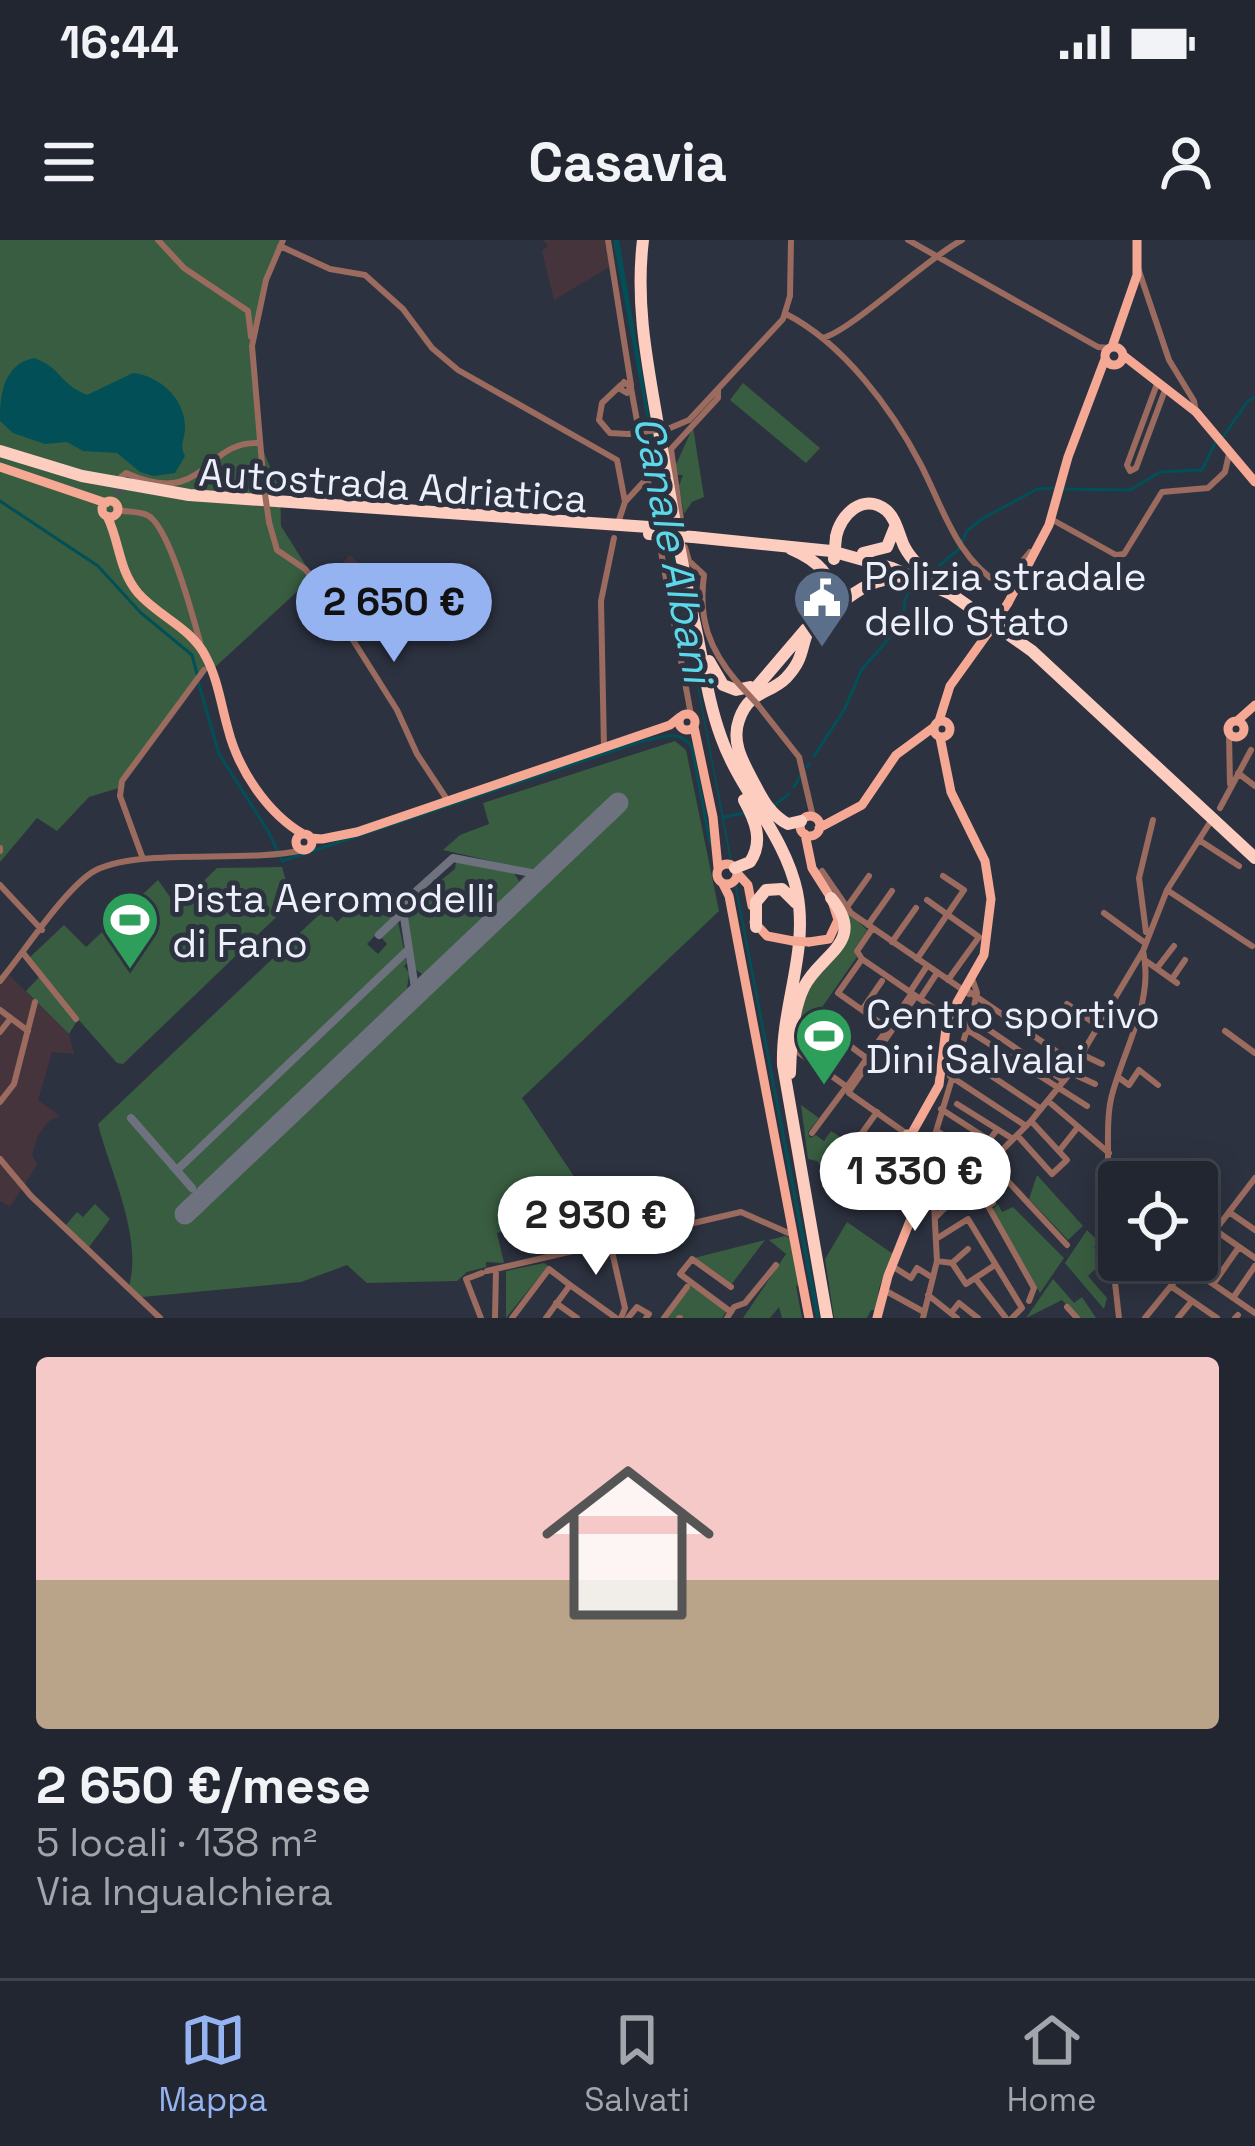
<!DOCTYPE html>
<html lang="it">
<meta charset="utf-8">
<style>
:root{--surface:#222630;--page:#2e323c;--text:#f1f3f6;--muted:#a2a5ab;--line:#3f434c;--accent:#95b2f1}
body{margin:0;font-family:"Space Grotesk",sans-serif;background:var(--page);color:var(--text);height:100vh;display:flex;flex-direction:column;font-size:45px;white-space:nowrap}
*{box-sizing:border-box;margin:0}
p{font-size:39px;color:var(--muted)}
.icon{flex:none;width:66px;height:66px;fill:none;stroke:currentColor;stroke-width:2;stroke-linecap:round;stroke-linejoin:round}
.map{position:relative;height:1078px;overflow:hidden}
.sheet{display:flex;flex-direction:column;background:var(--surface);flex:1}
.sheet>*{flex:none}
.tools{position:absolute;left:1098px;top:921px;display:grid;gap:24px}
.tools a{display:grid;place-items:center;width:120px;height:120px;border-radius:12px;background:var(--surface);box-shadow:0 6px 30px #0003,0 0 0 3px var(--line);font-size:60px}
.price{position:absolute;translate:-50% -102px;padding:0 27px;border-radius:42px;background:#fff;color:#222;font-size:39px;line-height:78px;filter:drop-shadow(0 3px 6px #0008)}
.price::after{content:'';position:absolute;left:50%;top:72px;width:36px;height:27px;margin-left:-18px;background:inherit;clip-path:polygon(0 0,100% 0,50% 100%)}
.price.on{background:var(--accent);color:#111}
ul{padding:0;list-style:none}
li{display:grid;align-content:center;gap:24px;height:636px;padding:0 36px}
li span{display:grid;place-items:center;height:372px;border-radius:12px;color:#555}
li>.icon{margin-inline-start:auto}
span .icon{width:216px;height:216px;fill:#fffc;stroke-width:1}
li b{font-size:51px}
.status{display:flex;justify-content:space-between;align-items:center;height:84px;padding:0 60px;background:var(--surface);direction:ltr}
.status svg{height:33px;fill:currentColor}
header{display:flex;justify-content:space-between;align-items:center;height:156px;padding:0 36px;background:var(--surface);font-size:54px;font-weight:800}
.tabs{display:flex;justify-content:space-around;align-items:center;height:168px;border-top:3px solid var(--line);background:var(--surface);font-size:33px;color:var(--muted)}
.tabs a{display:grid;justify-items:center;gap:6px}
.tabs .on{color:var(--accent)}
.map>svg:first-child{display:block}
</style>
<div class="status"><b>16:44</b><svg viewBox="0 0 49 12"><path d="M0 12V9h3v3zM5 12V6h3v6zM10 12V3h3v9zM15 12V0h3v12zM26 1h20v11H26zM47 4h2v5h-2z"/></svg></div>
<header><svg class="icon" aria-label="menu" viewBox="0 0 24 24"><path d="M4 6h16M4 12h16M4 18h16"/></svg>Casavia<svg class="icon" aria-label="person" viewBox="0 0 24 24"><circle cx="12" cy="8" r="4"/><path d="M4 21q1-7 8-7t8 7"/></svg></header>
<div class="map">
<svg width="1255" height="1078" viewBox="0 0 1255 1078">
<rect width="100%" height="100%" fill="#2d3240"/>
<path fill="#46343d" d="M543 0H605L611 26 554 60 542 11 548 6Z
M350 315 367 330 353 348 357 356 340 374 321 347Z
M0 734 5 738 8 734 69 794 74 814 52 812 38 860 60 876 50 880 38 895 32 915 37 925 10 967 0 961Z"/>
<path fill="#395d41" d="M0 0H283L271 21 252 111 259 201 280 250 281 286 313 337 213 429 203 432 119 548 89 557 57 591 37 578 0 622Z
M743 143 820 208 806 223 730 160Z
M693 187 704 257 692 262 684 274 679 246 683 235H675L674 229Z
M675 501 686 510 719 671 522 858 579 944 521 959 527 985 497 993 504 1023 486 1022V1027L467 1032 457 1041 367 1043 347 1025 301 1042 142 1057 129 1046C143 996 109 929 98 884L325 669 337 682 365 656 380 672 394 658 396 674 367 704 378 714 387 704 379 695 397 677 407 723 404 726 409 733 407 749 422 734 415 729 405 672 424 654 428 657 431 654 429 650 455 629 456 622 514 633 519 641 531 630 443 610 460 595 489 584 483 563Z
M282 627 292 662 123 824 117 823 78 779 69 794 26 751 40 736 28 719 64 685 86 707 158 640 177 667 217 628Z
M847 671 867 690 854 710 857 717 818 773 821 777 805 809 795 803C799 785 800 762 811 746 829 721 857 707 847 671Z
M801 865 819 878 808 892 810 898 816 895 824 901 831 891 842 898 824 924 831 930 828 935 817 921 808 919Z
M1037 935 1083 986 1068 1000 1029 959Z
M95 964 110 979 89 1007 65 986 77 972 83 977Z
M998 964 1002 972 1013 967 1064 1018 1040 1053 992 970Z
M847 982 893 1014 879 1048 876 1070H871L867 1078H834L825 1019Z
M1087 990 1098 1001 1094 1007 1105 1020 1088 1036 1107 1058 1104 1069 1065 1023Z
M785 996 790 998 800 1045 796 1046 802 1078H782L779 1067 770 1078H743L786 1014 769 1000Z
M765 1000 731 1045 694 1018Z
M544 1023 548 1026 506 1078V1031Z
M1053 1039 1074 1063 1082 1057 1096 1078H1079L1062 1060 1026 1078Z
M689 1043 727 1071 722 1078H664Z"/>
<path fill="#034f57" d="M613 0H619L675 324 820 1078H816Z
M34 118C61 127 59 144 87 155L133 133C161 136 185 160 185 187 185 201 179 204 185 216L175 233 154 236 140 232 117 213 83 211 67 202 45 204 13 193 0 181C0 154 3 125 34 118Z"/>
<g fill="none" stroke-linecap="round" stroke-linejoin="round">
<path stroke="#034f57" stroke-width="3" d="M1223 197 1247 162 1255 157
M1063 249 1130 250 1160 232 1202 230 1215 203
M0 261 98 326 140 372 192 415 197 434
M933 331 959 309 967 291 980 280 1037 249 1053 248
M198 441 219 514 268 591 282 621 643 501C661 497 680 489 692 507L710 603
M814 516 844 470 862 429 903 383 905 360 912 344
M807 527 809 524
M794 547 801 535
M772 567 789 554
M724 577 744 573"/>
<path stroke="#6e727e" stroke-width="8" d="M379 695 401 674
M416 755 402 664 453 618 542 635
M131 878 192 948
M177 930 408 710"/>
<path stroke="#6e727e" stroke-width="21" d="M185 974 618 563"/>
<path stroke="#4a4e5c" stroke-width="6" stroke-dasharray="6 3" stroke-linecap="butt" d="M118 255 121 241"/>
<path stroke="#9a6b5e" stroke-width="6" d="M158 0 184 28 248 71 251 97
M608 0 631 145
M908 0 1098 107 1109 108
M280 6 330 29 365 35 403 69 432 108 458 130 617 220 625 262
M1138 28 1169 120 1194 161 1196 172
M786 74C843 103 892 169 921 225 944 270 956 318 1002 346L1030 312
M822 98C849 93 928 17 962 0
M624 142 631 147 627 153 620 149Z
M1157 144 1127 225 1130 231 1136 228 1165 150
M621 145 602 163 599 180 610 193 628 194
M631 148 691 475
M670 188 689 180 783 79 790 56 791 0
M121 237 126 233C206 269 204 200 259 203
M264 247 252 106 266 40 283 0
M117 270C126 272 139 271 147 275 169 285 193 377 200 402
M1051 279 1116 315 1124 314 1162 252 1208 248 1225 232 1229 214
M619 280 625 262 649 236
M269 282 277 310 305 329 317 343 397 470 417 514 448 561
M683 294 671 209 718 158V149
M685 307 689 321 704 335C698 379 709 409 737 442
M758 465 799 517 813 577
M1229 494 1230 544
M604 508 601 361 614 298
M1238 533 1255 546
M1220 568 1251 510
M1199 600 1239 626
M0 608V611
M143 619 120 556 122 541 204 430
M822 631 851 673 969 754
M0 645 42 690
M1167 650 1252 706
M927 660 979 697 948 740
M847 667 869 636
M1104 673 1145 703
M868 685 892 651
M1146 692 1139 638 1153 580
M892 702 916 668
M23 713 76 779
M862 719 838 753 889 789
M862 719 948 778
M862 719 857 711 872 689
M917 719 964 650 943 636
M1146 721 1177 743
M1157 728 1174 706
M1172 739 1185 720
M0 741C24 712 62 653 91 633 131 606 247 624 303 610
M965 749 1075 824
M910 752 927 726
M920 759 937 733
M1067 764 1098 786
M0 770 28 791
M862 770 882 741
M970 777 1064 841
M819 783 869 820
M966 789 1087 866
M1225 791 1255 813
M0 792 11 778
M798 812 847 847 912 753
M957 813 1041 869
M1081 814 1102 824
M1071 833 1095 844
M950 836 1026 886
M1118 837 1129 845 1139 830 1158 845
M850 850 916 756
M849 853 907 894
M1048 861 1109 913
M0 862 14 844 35 762
M957 864 1013 899
M941 869 989 900 997 890
M937 891 988 924
M812 893 844 850
M912 894 931 908
M1017 895 1052 934 1067 920 1031 881
M1059 911 1078 887
M932 913 971 938 993 963 988 966 1034 1048 1029 1061
M0 919 31 956 160 1078
M990 922 1067 1005
M825 945 877 872
M1229 972 1255 990
M935 978 1031 881 1071 832 1143 711 1167 650 1209 584
M1215 990 1255 1018
M936 999 968 979 1022 1068 1012 1078
M610 1003 625 1068 621 1078
M1197 1014 1255 938
M937 1021 952 1023 968 1009
M952 1023 966 1044 995 1025
M892 1026 911 1038 917 1028 933 1038
M1187 1026 1255 1073
M487 1031 741 972 793 995
M975 1038 1006 1078
M1214 1043 1239 1007
M570 1045 616 1078
M731 1047 692 1019 680 1034 731 1072
M1172 1047 1217 1078
M886 1051 924 1072
M928 1055 957 1078
M1233 1058 1255 1026
M556 1063 577 1078
M1067 1067 1077 1078
M951 1073 959 1063 978 1078
M481 1078 466 1039 482 1033
M495 1078 496 1029
M512 1078 549 1029 570 1045 546 1078
M628 1078 637 1067 649 1074 646 1078
M664 1078 687 1047
M679 1078H680
M727 1078 734 1067 745 1063 776 1025
M923 1078 937 1021 931 908 974 766 977 753 972 738
M1119 1078 1105 954C1112 923 1104 889 1111 859 1122 812 1155 761 1143 711
M1145 1078 1192 1020
M1178 1078 1192 1061
M1235 1078 1238 1075"/>
<path stroke="#f5a893" stroke-width="9" d="M1105 116a9 9 0 1 1 18 0a9 9 0 1 1-18 0Z
M1112 107 1137 35V0
M1124 116 1196 172 1255 242
M0 227 106 263
M102 269a8 8 0 1 1 16 0a8 8 0 1 1-16 0Z
M107 276C120 302 118 329 138 353 159 377 192 388 206 417 218 440 221 465 228 489 238 529 267 573 303 594
M1008 363 1049 285 1068 217 1105 119
M679 482a8 8 0 1 1 16 0a8 8 0 1 1-16 0Z
M934 489a8 8 0 1 1 16 0a8 8 0 1 1-16 0Z
M939 481 950 446 988 393
M1237 481 1255 465
M1228 489a8 8 0 1 1 16 0a8 8 0 1 1-16 0Z
M694 487 713 577 718 628
M800 586a10 10 0 1 1 20 0a10 10 0 1 1-20 0Z
M819 588 862 565 896 515 934 487
M805 594 812 628 831 658 838 680 829 699 809 702
M296 602a8 8 0 1 1 16 0a8 8 0 1 1-16 0Z
M311 598 322 599 357 592 670 485 680 477
M717 634a10 10 0 1 1 20 0a10 10 0 1 1-20 0Z
M738 634 748 645 752 666
M723 644 729 656 809 1078
M754 682 767 696 793 701
M912 893 939 845 947 780 984 715 991 659 985 621 951 552 940 497
M877 1078 888 1036 914 971 913 946 902 916 907 894"/>
<path stroke="#fdcdc0" stroke-width="12" d="M643 0C635 66 648 126 659 191 670 255 680 317 694 380 703 419 707 459 721 497 740 551 785 595 797 652 809 711 781 767 783 825L827 1078
M0 211 82 236 189 255 649 287
M693 297 831 311 892 328 951 354 1032 411 1255 618
M836 297C840 275 863 252 886 270 896 278 899 295 904 306 912 322 925 331 939 341
M791 309C814 319 840 336 824 365 820 373 813 379 809 388 800 410 804 419 786 438 769 455 749 450 739 480 731 502 743 522 753 541 762 558 770 575 788 584L801 581
M863 313 887 307 895 287
M816 381C847 361 867 334 908 339
M709 421 723 445 736 450 750 447
M753 451 806 389
M735 628 750 622C764 601 755 580 744 560
M756 687V662L766 650 782 649 796 663
M790 833C791 806 792 771 804 747 820 714 868 702 831 658"/>
<path stroke="#9a6b5e" stroke-width="6" d="M628 194 670 188
M264 247 269 282
M737 442 758 465"/>
<path stroke="#f5a893" stroke-width="9" d="M988 393 1008 363
M793 701 809 702"/>
<path stroke="#fdcdc0" stroke-width="12" d="M649 294 693 297
M834 319 836 297"/>
</g>
<defs>
<g id="civic-pin" transform="scale(3)"><path d="M0 17L-7.5 6A9.5 9.5 0 1 1 7.5 6Z" fill="#5c6f8a" stroke="#2d3240"/><path d="M-.6-6.5H3V-4.5H.6V-3L4-1V1h2V6H-6V1h2V-1L-.6-3ZM-1.2 2.5V6h2.4V2.5Z" fill="#fff"/></g>
<g id="stadium-pin" transform="scale(3)"><path d="M0 17L-7.5 6A9.5 9.5 0 1 1 7.5 6Z" fill="#2e9e5b" stroke="#2d3240"/><path d="M0-5a6.5 5 0 1 0 0 10a6.5 5 0 1 0 0-10ZM-3.5-1.8h7v3.6h-7Z" fill="#fff"/></g>
</defs>
<g fill-rule="evenodd">
<use href="#civic-pin" x="822" y="358"/>
<use href="#stadium-pin" x="130" y="680"/>
<use href="#stadium-pin" x="824" y="796"/>
</g>
<g text-anchor="middle" stroke-width="10" stroke-linejoin="round" paint-order="stroke">
<g font-size="39" fill="#edf0fa" stroke="#2d3240">
<text transform="translate(393 245) rotate(4)" y="14">Autostrada Adriatica</text>
</g>
<g font-size="39" fill="#edf0fa" stroke="#2d3240" text-anchor="start">
<text x="864" y="350">Polizia stradale<tspan x="864" dy="45">dello Stato</tspan></text>
<text x="172" y="672">Pista Aeromodelli<tspan x="172" dy="45">di Fano</tspan></text>
<text x="866" y="788">Centro sportivo<tspan x="866" dy="45">Dini Salvalai</tspan></text>
</g>
<g font-size="42" font-style="italic" fill="#5bd8e9" stroke="#2d3240">
<text transform="translate(674 309) rotate(79)" y="15">Canale Albani</text>
</g>
</g>
</svg>
<div class="tools">
<a><svg class="icon" aria-label="locate" viewBox="0 0 24 24"><circle cx="12" cy="12" r="6"/><path d="M12 2v4M12 18v4M2 12h4M18 12h4"/></svg></a>
</div>
<b class="price on" style="left:394px;top:425px">2 650 €</b>
<b class="price" style="left:915px;top:994px">1 330 €</b>
<b class="price" style="left:596px;top:1038px">2 930 €</b>
</div>
<section class="sheet">
<ul>
<li><span style="background:linear-gradient(#f6c9c9 60%,#b9a48a 0)"><svg class="icon" aria-label="home" viewBox="0 0 24 24"><path d="M3 11l9-7 9 7M6 9v11h12V9"/></svg></span><div><b>2 650 €/mese</b><p>5 locali · 138 m²</p><p>Via Ingualchiera</p></div></li>
</ul>
</section>
<nav class="tabs">
<a class="on"><svg class="icon" aria-label="map" viewBox="0 0 24 24"><path d="M3 6l6-2 6 2 6-2v14l-6 2-6-2-6 2zM9 4v14M15 6v14"/></svg>Mappa</a>
<a><svg class="icon" aria-label="saved" viewBox="0 0 24 24"><path d="M7 4h10v16l-5-4-5 4z"/></svg>Salvati</a>
<a><svg class="icon" aria-label="home" viewBox="0 0 24 24"><path d="M3 11l9-7 9 7M6 9v11h12V9"/></svg>Home</a>
</nav>
